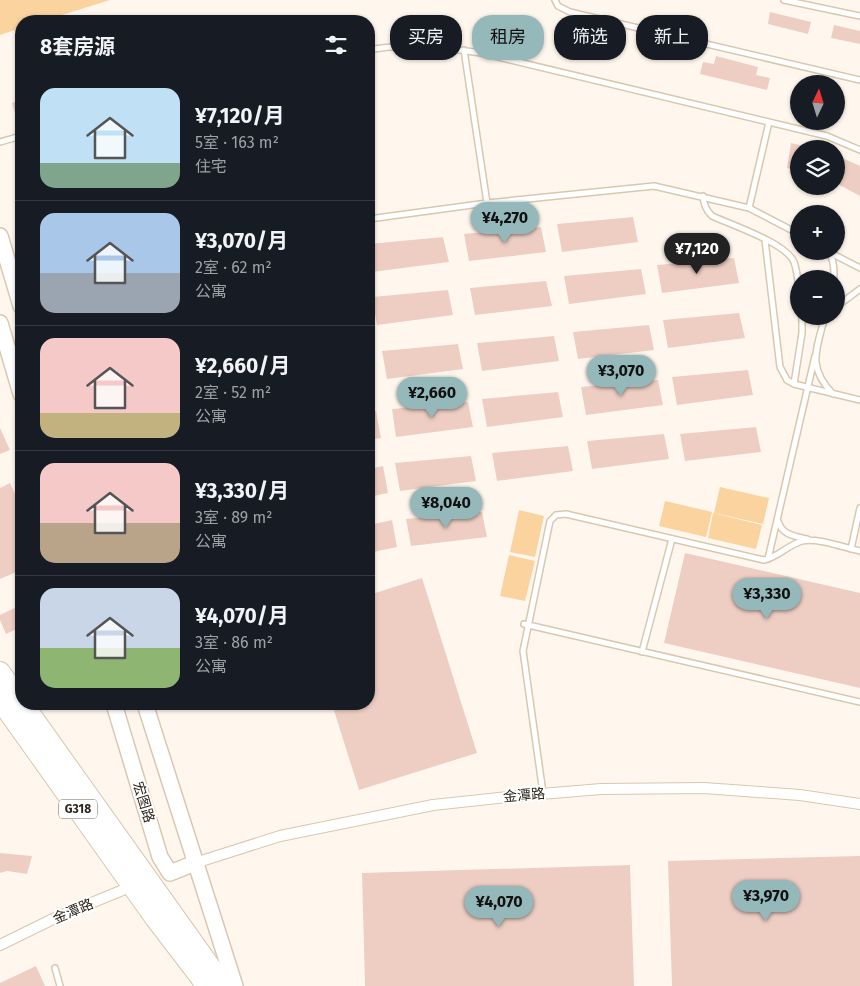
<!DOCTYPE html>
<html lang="zh">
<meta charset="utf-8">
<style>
:root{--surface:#171b24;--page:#242831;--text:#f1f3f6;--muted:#9ea1a6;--line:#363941;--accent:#95b8ba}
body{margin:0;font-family:"Fira Sans","Noto Sans SC",sans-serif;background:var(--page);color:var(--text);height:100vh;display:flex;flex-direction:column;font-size:19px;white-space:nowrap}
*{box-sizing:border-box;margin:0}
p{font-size:16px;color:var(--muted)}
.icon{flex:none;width:28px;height:28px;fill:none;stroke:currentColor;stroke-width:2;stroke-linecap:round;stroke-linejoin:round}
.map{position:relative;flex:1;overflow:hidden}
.details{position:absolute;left:15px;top:15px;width:360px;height:695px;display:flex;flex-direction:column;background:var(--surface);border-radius:20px;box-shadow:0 1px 4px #0004}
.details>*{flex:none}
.guide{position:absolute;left:390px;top:15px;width:395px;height:45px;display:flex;gap:10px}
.needle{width:32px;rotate:4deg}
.controls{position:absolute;left:790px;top:75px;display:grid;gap:10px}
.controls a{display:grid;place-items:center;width:55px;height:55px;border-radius:50%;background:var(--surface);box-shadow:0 1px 4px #0004;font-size:25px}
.price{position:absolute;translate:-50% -42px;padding:0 11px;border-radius:18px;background:var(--accent);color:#111;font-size:16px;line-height:32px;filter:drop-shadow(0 1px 2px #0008)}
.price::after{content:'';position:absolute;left:50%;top:30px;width:15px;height:11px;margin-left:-8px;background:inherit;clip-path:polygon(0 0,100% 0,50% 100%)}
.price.current{background:#222;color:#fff}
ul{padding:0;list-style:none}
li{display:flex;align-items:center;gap:15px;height:125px;padding:0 25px}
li+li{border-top:1px solid var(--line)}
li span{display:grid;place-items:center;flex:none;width:140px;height:100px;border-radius:15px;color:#555}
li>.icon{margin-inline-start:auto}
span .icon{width:60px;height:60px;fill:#fffc;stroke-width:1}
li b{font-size:21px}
h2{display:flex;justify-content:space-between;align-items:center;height:60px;padding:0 25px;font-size:21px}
.pill{padding:0 18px;border-radius:20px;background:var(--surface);box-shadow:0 1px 4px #0004;font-size:18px;line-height:45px}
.pill.current{background:var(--accent);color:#111}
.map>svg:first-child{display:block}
</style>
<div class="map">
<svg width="860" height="986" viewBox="0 0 860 986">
<rect width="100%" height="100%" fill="#fff7ed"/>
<path fill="#fad39e" d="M0 0H110L43 21H21V28L0 35Z
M720 487 769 498 763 524 714 513Z
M665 501 712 512 706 537 659 526Z
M519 510 544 516 535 557 510 552Z
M713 513 762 525 756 549 708 538Z
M509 555 535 561 525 601 500 596Z"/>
<path fill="#eecec3" d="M770 12 811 22 808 34 768 24Z
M834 25 860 31V44L831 38Z
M716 56 758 67 756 75 770 78 767 90 700 74 703 62 714 64Z
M21 100V114L16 116 12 103Z
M791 143 812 148 799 149V171L787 168Z
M836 155 860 166V196L836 183Z
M633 217 638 242 562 252 557 224Z
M541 227 546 252 469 261 464 234Z
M443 237 449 262 372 272 369 244Z
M734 258 739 283 662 293 657 265Z
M641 269 646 294 569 304 564 276Z
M546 281 552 306 475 315 470 288Z
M448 290 453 315 377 325 372 297Z
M739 313 745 338 668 348 663 320Z
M649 325 654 350 578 359 573 332Z
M554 336 559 361 482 371 477 343Z
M458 344 463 369 387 379 382 351Z
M748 370 753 395 677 405 672 377Z
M658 380 663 405 586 415 581 387Z
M558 392 563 417 487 427 482 399Z
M468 402 473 427 396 437 392 409Z
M376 411 381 438 369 440V413Z
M756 427 761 452 685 461 680 434Z
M0 428 10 450 0 454Z
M664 434 669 459 592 469 587 441Z
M568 446 573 471 497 481 492 453Z
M471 456 476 481 400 491 395 463Z
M383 466 388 493 369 497V469Z
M10 483 21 507V570L0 579V488Z
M482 512 487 537 411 546 406 519Z
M392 520 397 547 369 553V525Z
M685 553 860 593V688L664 643Z
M422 578 477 753 359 790 332 704H369V595Z
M21 605V627L6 634 0 620V615Z
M0 853 32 856 27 874 7 871 0 873Z
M860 856V986H672L668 861Z
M630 865 634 986H365L362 873Z
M36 966 45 986H0V983Z"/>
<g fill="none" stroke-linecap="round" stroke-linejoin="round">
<g stroke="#dac7af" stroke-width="8">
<path id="lane" d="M555 0 558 6 570 12 860 80
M784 0 860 16
M369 50C401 43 448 48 481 53L827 136 860 150
M464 50 487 203
M0 142 21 136
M703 196C704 205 706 210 712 216 732 225 786 243 794 262 797 270 798 281 799 290
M749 208 769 122
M369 219 487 203 654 186 749 208 799 234
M765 240 780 367 787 380 794 384
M834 279C834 269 834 261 829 252L860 268
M836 307 860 289
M802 316V333L794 384 860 400
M825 316C817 349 806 366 833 394
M778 521C782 535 794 536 807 539
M851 549 860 508
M768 559 815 356
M524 624 860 702
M642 652 672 539
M543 793 523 651 550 521 556 515 566 514 764 560C778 557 788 545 802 541 816 537 845 548 860 551
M55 968 60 986"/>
</g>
<g stroke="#dac7af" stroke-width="12">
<path id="street" d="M195 863 280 836 433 805 517 796 601 789 704 788 800 795 860 804
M0 945 55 918 135 885"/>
</g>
<g stroke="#dac7af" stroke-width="18">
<path id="secondary" d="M0 236 21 306
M0 323 21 394
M114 704 160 857 170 873 195 863
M145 704 235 986"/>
</g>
<g stroke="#dac7af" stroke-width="22">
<path id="highway" d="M0 672 21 702
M0 700 155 918 201 978 205 986
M23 704 224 986"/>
</g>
<use href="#lane" stroke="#fff" stroke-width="5"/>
<use href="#street" stroke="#fff" stroke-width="10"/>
<use href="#secondary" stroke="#fff" stroke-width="15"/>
<use href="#highway" stroke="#fff" stroke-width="20"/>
</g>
<g text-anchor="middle" stroke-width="4" stroke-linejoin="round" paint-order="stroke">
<rect fill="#fff" stroke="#6b665f" stroke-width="1" x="59" y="799.5" width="38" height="19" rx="4"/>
<g font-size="12" font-weight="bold" fill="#2b241b">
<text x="78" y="813">G318</text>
</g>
<g font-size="14" fill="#2b241b" stroke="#fff">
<text transform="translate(524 795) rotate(-5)" y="5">金潭路</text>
<text transform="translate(144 802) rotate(73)" y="5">宏图路</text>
<text transform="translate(73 911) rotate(-23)" y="5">金潭路</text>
</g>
</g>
</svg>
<div class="controls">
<a><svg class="needle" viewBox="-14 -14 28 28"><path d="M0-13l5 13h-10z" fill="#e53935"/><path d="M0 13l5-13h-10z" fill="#9ea1a6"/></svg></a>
<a><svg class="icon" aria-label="layers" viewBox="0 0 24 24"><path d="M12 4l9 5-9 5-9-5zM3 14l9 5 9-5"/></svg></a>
<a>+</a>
<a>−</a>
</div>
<b class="price" style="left:505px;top:244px">¥4,270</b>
<b class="price current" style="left:697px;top:275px">¥7,120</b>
<b class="price" style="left:621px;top:397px">¥3,070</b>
<b class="price" style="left:432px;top:419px">¥2,660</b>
<b class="price" style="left:446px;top:529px">¥8,040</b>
<b class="price" style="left:767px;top:620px">¥3,330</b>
<b class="price" style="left:766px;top:922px">¥3,970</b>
<b class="price" style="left:499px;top:928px">¥4,070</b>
<div class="guide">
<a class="pill">买房</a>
<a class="pill current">租房</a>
<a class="pill">筛选</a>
<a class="pill">新上</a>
</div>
<section class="details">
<h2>8套房源<svg class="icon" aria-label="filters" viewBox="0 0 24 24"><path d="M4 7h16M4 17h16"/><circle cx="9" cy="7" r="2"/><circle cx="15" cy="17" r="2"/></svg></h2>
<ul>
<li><span style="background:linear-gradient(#bfe0f5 75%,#7fa58c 0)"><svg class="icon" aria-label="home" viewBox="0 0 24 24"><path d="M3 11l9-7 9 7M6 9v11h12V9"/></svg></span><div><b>¥7,120/月</b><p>5室 · 163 m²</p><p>住宅</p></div></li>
<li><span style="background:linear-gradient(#a9c7e8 60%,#9aa5b1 0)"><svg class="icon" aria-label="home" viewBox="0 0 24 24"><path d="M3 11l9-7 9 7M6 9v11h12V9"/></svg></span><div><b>¥3,070/月</b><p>2室 · 62 m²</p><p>公寓</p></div></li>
<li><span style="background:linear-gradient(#f6c9c9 75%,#c2b280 0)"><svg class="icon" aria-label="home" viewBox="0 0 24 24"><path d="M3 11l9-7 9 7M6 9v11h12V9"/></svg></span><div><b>¥2,660/月</b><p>2室 · 52 m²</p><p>公寓</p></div></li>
<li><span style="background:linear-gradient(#f6c9c9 60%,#b9a48a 0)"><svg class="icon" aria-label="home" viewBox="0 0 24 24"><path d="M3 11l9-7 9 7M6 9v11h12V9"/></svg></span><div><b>¥3,330/月</b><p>3室 · 89 m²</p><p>公寓</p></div></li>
<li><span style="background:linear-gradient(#c9d6e8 60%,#8fb573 0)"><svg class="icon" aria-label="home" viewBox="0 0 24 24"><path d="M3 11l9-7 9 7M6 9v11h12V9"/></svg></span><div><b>¥4,070/月</b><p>3室 · 86 m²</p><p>公寓</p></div></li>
</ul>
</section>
</div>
